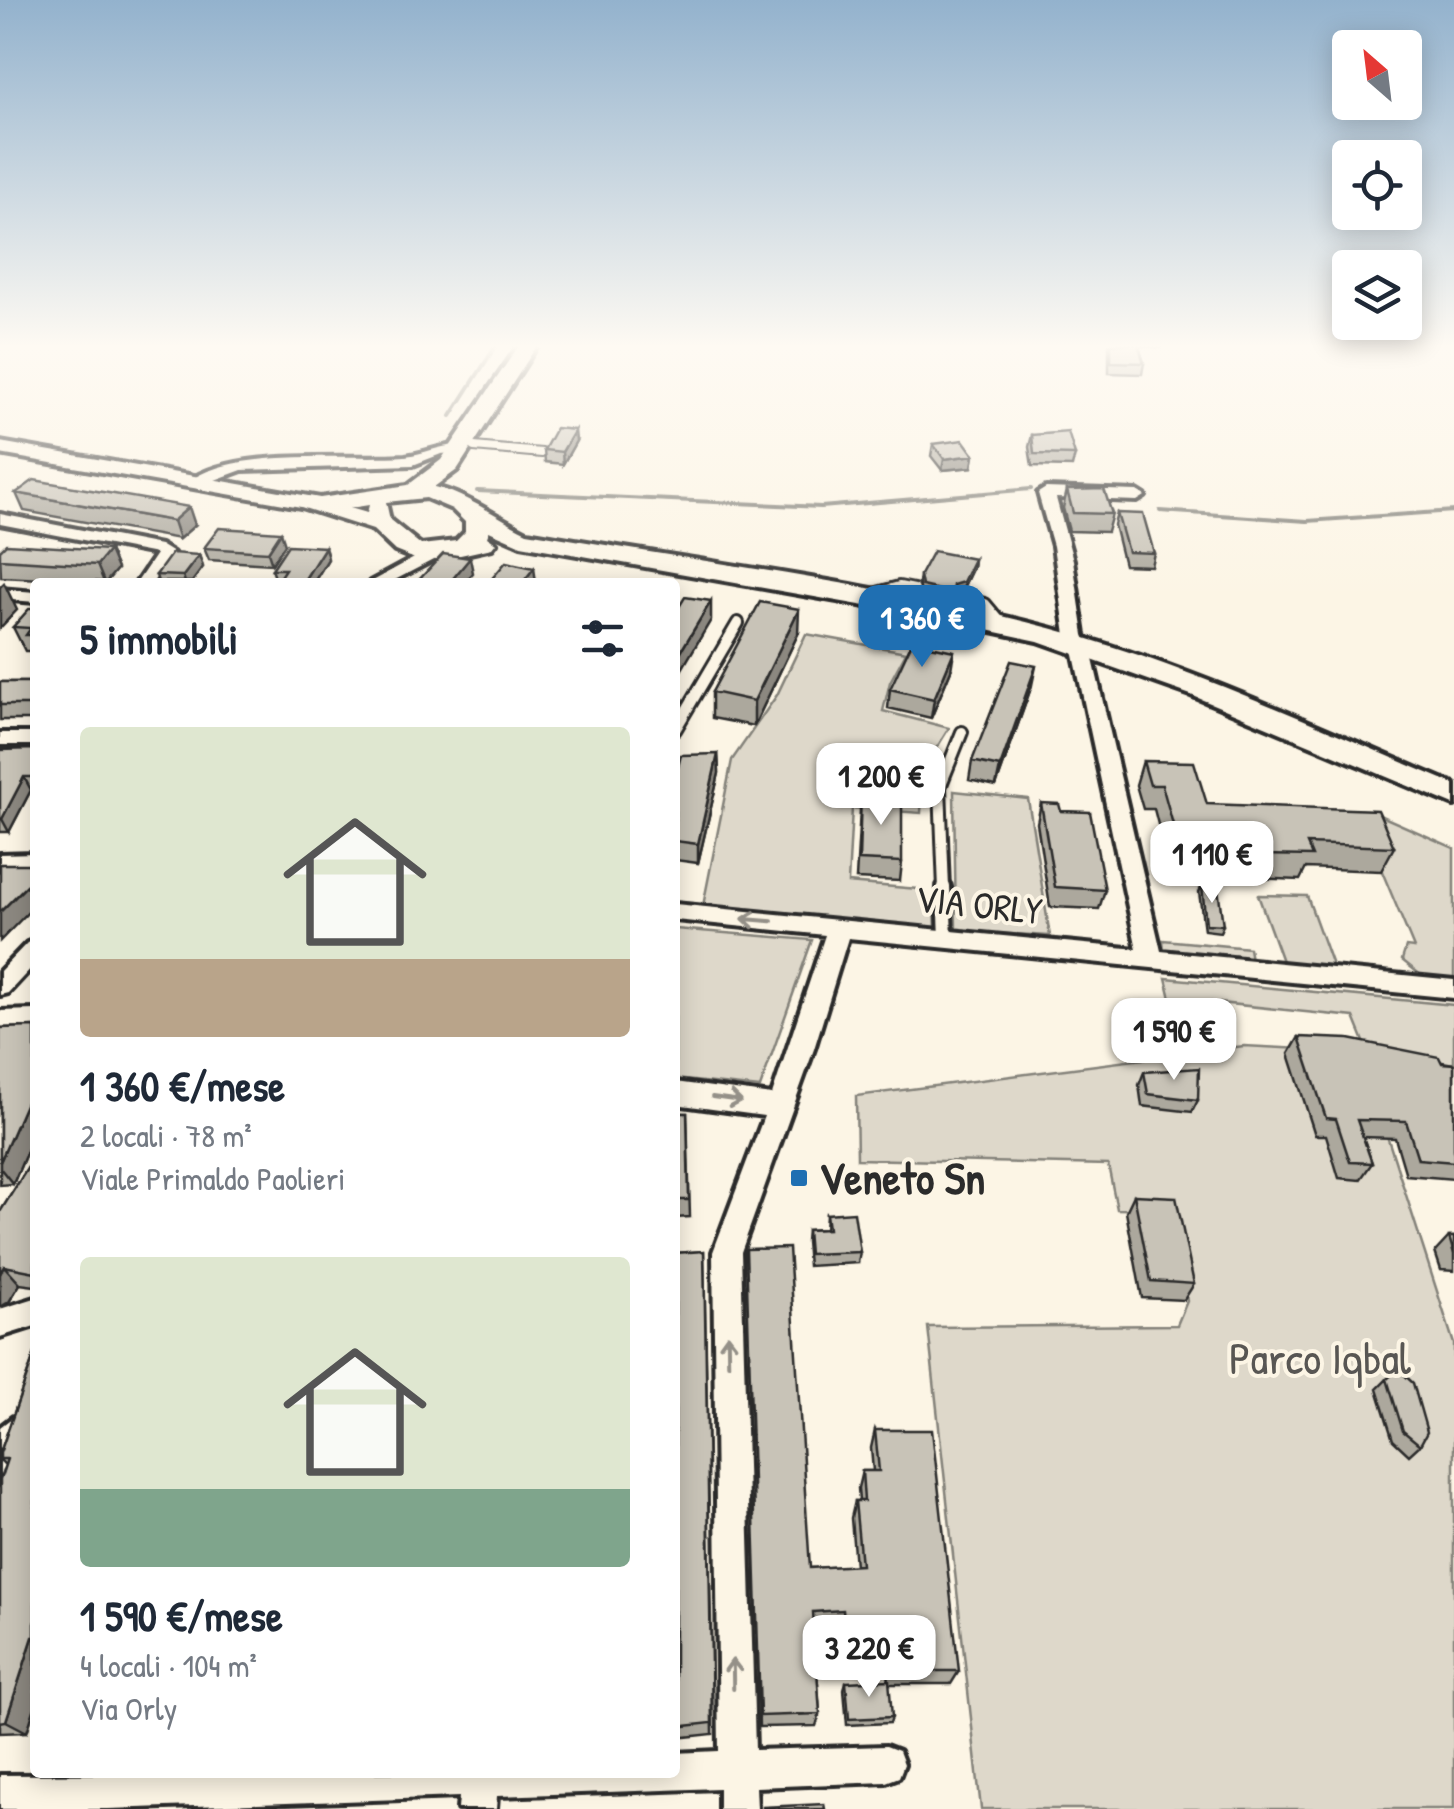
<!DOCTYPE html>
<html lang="it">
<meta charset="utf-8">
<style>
:root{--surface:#fff;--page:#f2f2f3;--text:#1f2937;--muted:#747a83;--accent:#1f6fb2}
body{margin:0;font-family:"Patrick Hand",sans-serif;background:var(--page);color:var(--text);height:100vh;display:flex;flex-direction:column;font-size:38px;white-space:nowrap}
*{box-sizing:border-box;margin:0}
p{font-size:32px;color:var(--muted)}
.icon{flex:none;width:55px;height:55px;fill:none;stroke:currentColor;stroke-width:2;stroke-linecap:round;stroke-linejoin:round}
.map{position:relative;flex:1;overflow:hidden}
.sheet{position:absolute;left:30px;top:578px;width:650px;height:1200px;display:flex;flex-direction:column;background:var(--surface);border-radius:10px;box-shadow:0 5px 25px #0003}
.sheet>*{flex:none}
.needle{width:65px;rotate:332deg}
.buttons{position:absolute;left:1332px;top:30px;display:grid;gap:20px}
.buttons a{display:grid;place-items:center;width:90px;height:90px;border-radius:10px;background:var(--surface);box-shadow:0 5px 25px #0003;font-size:50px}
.price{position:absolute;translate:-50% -85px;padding:0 22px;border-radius:20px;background:#fff;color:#222;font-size:32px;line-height:65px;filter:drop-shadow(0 2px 5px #0008)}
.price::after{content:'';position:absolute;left:50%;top:60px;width:30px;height:22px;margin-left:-15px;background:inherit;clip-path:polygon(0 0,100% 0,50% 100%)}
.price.current{background:var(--accent);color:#fff}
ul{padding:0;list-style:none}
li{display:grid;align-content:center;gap:20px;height:530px;padding:0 50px}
li span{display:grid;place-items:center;height:310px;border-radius:10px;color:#555}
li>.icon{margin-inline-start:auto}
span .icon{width:180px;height:180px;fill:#fffc;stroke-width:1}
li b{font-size:42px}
h2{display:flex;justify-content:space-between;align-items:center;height:120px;padding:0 50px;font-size:42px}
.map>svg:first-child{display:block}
</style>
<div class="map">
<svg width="1454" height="1809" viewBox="0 0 1454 1809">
<rect width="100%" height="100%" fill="#fcf5e5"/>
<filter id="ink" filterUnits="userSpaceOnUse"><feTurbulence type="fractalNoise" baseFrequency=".01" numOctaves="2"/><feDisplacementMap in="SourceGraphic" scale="20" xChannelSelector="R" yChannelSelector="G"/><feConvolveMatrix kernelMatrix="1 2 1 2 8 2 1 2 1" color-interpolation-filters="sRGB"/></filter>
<g filter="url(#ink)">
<path fill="#ded8ca" stroke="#84827a" stroke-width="2.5" d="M806 634 906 652 890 682 883 711 949 728 923 770 921 813 852 808 848 883 918 889 935 902 936 929 703 906 732 760 777 695Z
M954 791 1028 799 1050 936 956 931Z
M1370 811 1454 848V979L1422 976 1402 960 1406 947 1414 948 1381 869Z
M1258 895 1307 896 1333 968 1282 961Z
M675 929 812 940 760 1088 675 1079Z
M1163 940 1249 948 1251 960 1164 951Z
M1166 978 1454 1005V1065L1367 1049 1354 1017 1171 998Z
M1244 1046 1360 1052 1454 1344V1809H981L928 1327 1177 1325 1187 1301 1170 1210 1117 1209 1108 1165 857 1159 856 1096Z"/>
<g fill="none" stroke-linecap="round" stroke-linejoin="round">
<path stroke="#7d7b74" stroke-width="4" d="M451 416 497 344
M477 491 821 507 1031 489
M1160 511 1307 521 1454 511"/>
<g stroke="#2b2b2b" stroke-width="12">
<path id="service-far2" d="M474 447 542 453"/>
</g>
<g stroke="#2b2b2b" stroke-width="16">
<path id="service-far1" d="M870 595 899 587 914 590
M959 598 985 604 1001 623
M675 730 738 623
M944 889 940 787 962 732"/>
</g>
<g stroke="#2b2b2b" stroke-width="20">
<path id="service" d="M944 887 946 939"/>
</g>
<g stroke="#2b2b2b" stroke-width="8">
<path id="minor" d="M459 445 466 449 464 452 441 454 413 465 242 470 196 487 188 482C233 447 348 460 405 456 424 454 440 445 459 445Z
M1046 488 1137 491 1145 496 1137 501 1056 498 1073 560 1084 635 1092 655 1161 951 1454 980V998L848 938 814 1049 741 1252 755 1750 886 1746 899 1751 904 1764 899 1777 886 1782 756 1787 757 1809H719V1788L497 1796 496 1809H458L459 1797 108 1809H0V1775L675 1772V1753L719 1751 713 1252 764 1116 675 1104V1082L772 1095 825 935 675 920V904L1137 949 1074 655 1066 635 1053 546 1038 493Z
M0 514 160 545 173 553 153 582H137L156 554 0 524Z
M429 550 437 555 435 559 391 582H370Z
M0 589 35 592V602L0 599Z
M0 733H35V745H0Z
M35 853V869L0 870V854Z
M35 940V964L8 993 0 995V971L27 943Z
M35 1010V1030L0 1031V1011Z
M35 1298V1326L0 1337V1309Z
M13 1417 24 1422 29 1433 11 1479 0 1484V1427Z"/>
</g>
<g stroke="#2b2b2b" stroke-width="8">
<path id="secondary" d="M520 344H538L457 470 434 487C464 493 498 518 527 532 701 562 879 583 1050 628 1189 665 1322 729 1454 784V805L1191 695 1038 641 922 616 521 545 489 531 487 537 496 543 492 548 438 560 415 559 395 551 373 530 301 507 0 454V442L320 498 408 485 441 460ZM426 498 452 509 465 522V532L456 541 421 545 390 520 386 502ZM369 505 367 513 350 508Z"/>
</g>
<use href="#service-far2" stroke="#fcf5e5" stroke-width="8"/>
<use href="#service-far1" stroke="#fcf5e5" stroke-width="10"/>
<use href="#service" stroke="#fcf5e5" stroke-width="12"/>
<use href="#minor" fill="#fcf5e5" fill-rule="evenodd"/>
<use href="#secondary" fill="#fcf5e5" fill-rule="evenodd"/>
</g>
<path fill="#aca89d" stroke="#2b2b2b" stroke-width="2.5" d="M1109 344H1162L1161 348 1139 346 1144 363 1142 374 1109 373Z
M1032 435 1075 455 1072 467 1032 466 1029 447Z
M576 441 563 464 545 462 544 450Z
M933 444 974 455 972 467 942 470 931 456Z
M1067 490 1112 514 1107 532 1069 531 1063 508Z
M16 493 195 525 179 539 24 511Z
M1117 513 1154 553 1151 566 1124 565 1114 525Z
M285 544 272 564 209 560 204 548Z
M325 547 328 559 314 582H278L276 581 272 569Z
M0 550H109L117 569 106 582 1 577Z
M199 555 203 567 192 582H158L156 575Z
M974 559 973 567 962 590 952 593 951 601 921 595 919 583 920 575Z
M35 609V654L34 651H25L13 627Z
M798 634 754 726 712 718V692Z
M951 670 931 718 888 708 890 689Z
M0 682H35V720H0Z
M1032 685 996 786 969 780 972 761Z
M35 749V790H31L9 832H0V750Z
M718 754 719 773 698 863 675 860V779Z
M1143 761 1207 804 1394 847 1381 871 1306 868 1300 880 1253 878 1248 865 1168 863 1154 809H1143L1136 785Z
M861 792 902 862 900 881 856 879Z
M1041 803 1061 811 1105 890 1099 909 1050 907 1037 823Z
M1202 886 1223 925 1220 932 1204 930 1199 892Z
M35 1027V1132L13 1184 0 1185V1028Z
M1299 1037 1454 1064V1179L1406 1175 1395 1138 1363 1137 1372 1163 1360 1180 1339 1178 1326 1135H1315L1289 1054Z
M1144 1072 1198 1100 1192 1112 1142 1106 1139 1085Z
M675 1113H687L690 1217 675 1218Z
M35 1156V1286L20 1284 9 1302 0 1307V1212Z
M1134 1195 1194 1284 1184 1300 1142 1298 1126 1212Z
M826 1214 860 1252 858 1263 808 1266 806 1241 807 1230 825 1229Z
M1449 1237H1454V1271L1441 1270 1435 1252Z
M746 1249 810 1568 855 1566 851 1518 855 1501H859L858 1488 862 1471H873L871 1448 875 1430 959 1671 951 1684H889L885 1631 840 1633 839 1624 814 1626 820 1714 816 1726 759 1727Z
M704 1251 713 1734 675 1738V1253Z
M35 1353V1707L27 1732 0 1733V1480L5 1465 0 1460V1453Z
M1387 1379 1420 1445 1409 1455 1393 1440 1377 1389Z
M846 1682 892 1717 890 1723 847 1725 844 1689Z"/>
<path fill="#8c8880" stroke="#2b2b2b" stroke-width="2.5" d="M575 430 576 441 563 464 562 452Z
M974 455 972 467 942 470 944 459Z
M189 507 195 525 179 539 173 521Z
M281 532 285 544 272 564 268 552Z
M325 547 328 559 314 582H303Z
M109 550 117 569 106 582H104L97 565Z
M199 555 203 567 192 582H185L183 576Z
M470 558 473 573 465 582H450Z
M974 559 973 567 962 590 952 593 953 585Z
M534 568 536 582H523Z
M4 583 17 610 0 628V587Z
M711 601V620L675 681V661Z
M799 609 798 634 754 726V701Z
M954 651 951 670 931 718 934 699Z
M1036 666 1032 685 996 786 1000 767Z
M718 754 719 773 698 863V844Z
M24 777 31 790 9 832 2 819Z
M35 877V905L0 941V912Z
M30 1093 35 1100V1132L13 1184 0 1168V1162Z
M4 1266 20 1284 9 1302 0 1307V1274Z
M33 1637 35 1638V1707L27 1732 6 1721Z"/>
<path fill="#c8c3b7" stroke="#2b2b2b" stroke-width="2.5" d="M1111 344H1138L1144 363 1111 362Z
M556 428 575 430 562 452 544 450Z
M1068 432 1075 455 1034 454 1032 435Z
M963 440 974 455 944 459 933 444Z
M34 480 189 507 173 521 16 493Z
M1104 489 1112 514 1073 513 1067 490Z
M1117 513 1143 514 1154 553 1128 552Z
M219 528 281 532 268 552 204 548Z
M6 544 109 550 97 565 0 559V550Z
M288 545 325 547 303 582 277 581 285 569H272Z
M933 551 974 559 963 582 953 585 952 593 922 586 920 575Z
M172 553 199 555 183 576 156 575Z
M443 554 470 558 450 582H417Z
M506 562 534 568 523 582H489Z
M685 597 711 601 675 661V607H679Z
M760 602 799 609 754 701 712 692Z
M29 609H35V635H26L31 628 13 627Z
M912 642 954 651 934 699 890 689Z
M1011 661 1036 666 1000 767 972 761Z
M0 682H35V705H0Z
M35 749V777H24L2 819H0V750Z
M718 754 698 844 675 841V779L681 755Z
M1143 761 1194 762 1207 804 1378 810 1394 847 1307 844 1312 856 1263 855 1259 842 1177 839 1162 785H1150Z
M861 792 902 795V862L859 860Z
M1041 803 1059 804 1061 811 1090 812 1105 890 1055 887Z
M0 864H35V877L0 912Z
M1202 886 1218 888 1223 925 1206 924Z
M35 1027V1093H30L0 1162V1028Z
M1299 1037 1349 1039 1439 1057 1442 1063 1454 1064V1162L1418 1159 1406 1121 1357 1120 1372 1163 1350 1162 1336 1119 1326 1118Z
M1199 1068 1198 1100 1148 1094 1144 1072Z
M675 1113H687L689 1200H675Z
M35 1156V1272L4 1266 0 1274V1212Z
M1134 1195 1176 1197 1194 1284 1151 1281Z
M854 1212 860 1252 809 1254 807 1230 828 1229 826 1214Z
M1449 1237H1454V1254Z
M789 1248 810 1568 861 1565 855 1501H864L862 1471H879L875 1430H932L959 1671H895L890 1617 844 1619 843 1610 813 1612 820 1714 760 1716 746 1249Z
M704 1251 712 1723 675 1727V1253Z
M35 1353V1637H33L6 1721 0 1722V1480L7 1459H0V1453Z
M1398 1369 1413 1383 1427 1432 1420 1445 1403 1431 1387 1379Z
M889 1680 892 1717 849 1719 846 1682Z
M824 1804 825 1809H763V1807Z"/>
<defs><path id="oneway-shaft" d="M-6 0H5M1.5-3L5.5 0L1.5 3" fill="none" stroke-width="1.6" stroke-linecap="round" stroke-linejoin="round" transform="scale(2.5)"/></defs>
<g stroke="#949088">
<use href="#oneway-shaft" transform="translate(757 920) rotate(-175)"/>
<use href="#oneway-shaft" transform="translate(727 1099) rotate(8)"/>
<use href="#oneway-shaft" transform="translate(728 1349) rotate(-91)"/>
<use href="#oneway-shaft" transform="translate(733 1674) rotate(-91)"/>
</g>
</g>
<linearGradient id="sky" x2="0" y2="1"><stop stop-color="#93b2cd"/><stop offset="0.58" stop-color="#fefaf3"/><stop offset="1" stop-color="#fefaf3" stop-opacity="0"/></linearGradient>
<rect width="1454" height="597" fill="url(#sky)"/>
<rect fill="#1f6fb2" stroke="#fcf5e5" stroke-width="4" x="789" y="1168" width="20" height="20" rx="5"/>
<g text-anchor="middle" stroke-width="8" stroke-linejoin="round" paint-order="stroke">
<g font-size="38" fill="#2b2b2b" stroke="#fcf5e5">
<text transform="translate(979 905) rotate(6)" y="13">VIA ORLY</text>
</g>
<g font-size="45" font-weight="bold" fill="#2b2b2b" stroke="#fcf5e5" text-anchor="start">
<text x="819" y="1194">Veneto Sn</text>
</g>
<g font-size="45" fill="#585653" stroke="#fcf5e5">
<text x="1320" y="1374">Parco Iqbal</text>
</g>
</g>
</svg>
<div class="buttons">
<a><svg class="needle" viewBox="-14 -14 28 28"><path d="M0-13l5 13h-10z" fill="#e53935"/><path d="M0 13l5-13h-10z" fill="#747a83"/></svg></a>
<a><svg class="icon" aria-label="locate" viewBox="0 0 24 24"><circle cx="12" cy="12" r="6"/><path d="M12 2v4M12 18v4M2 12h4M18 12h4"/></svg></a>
<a><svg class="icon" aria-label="layers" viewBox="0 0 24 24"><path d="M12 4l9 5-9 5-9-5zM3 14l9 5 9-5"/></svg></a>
</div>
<b class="price current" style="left:922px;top:670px">1 360 €</b>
<b class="price" style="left:881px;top:828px">1 200 €</b>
<b class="price" style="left:1212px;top:906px">1 110 €</b>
<b class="price" style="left:1174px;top:1083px">1 590 €</b>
<b class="price" style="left:869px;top:1700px">3 220 €</b>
<section class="sheet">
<h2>5 immobili<svg class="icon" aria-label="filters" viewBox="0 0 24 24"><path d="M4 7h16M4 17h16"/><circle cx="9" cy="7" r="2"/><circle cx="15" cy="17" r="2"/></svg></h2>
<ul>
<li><span style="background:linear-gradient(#dfe7d0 75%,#b9a48a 0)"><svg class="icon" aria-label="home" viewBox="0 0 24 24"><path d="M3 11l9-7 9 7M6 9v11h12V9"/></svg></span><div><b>1 360 €/mese</b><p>2 locali · 78 m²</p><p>Viale Primaldo Paolieri</p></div></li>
<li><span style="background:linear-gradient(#dfe7d0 75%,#7fa58c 0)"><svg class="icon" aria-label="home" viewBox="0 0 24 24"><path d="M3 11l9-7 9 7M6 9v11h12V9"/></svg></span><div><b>1 590 €/mese</b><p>4 locali · 104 m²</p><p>Via Orly</p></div></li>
</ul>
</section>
</div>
